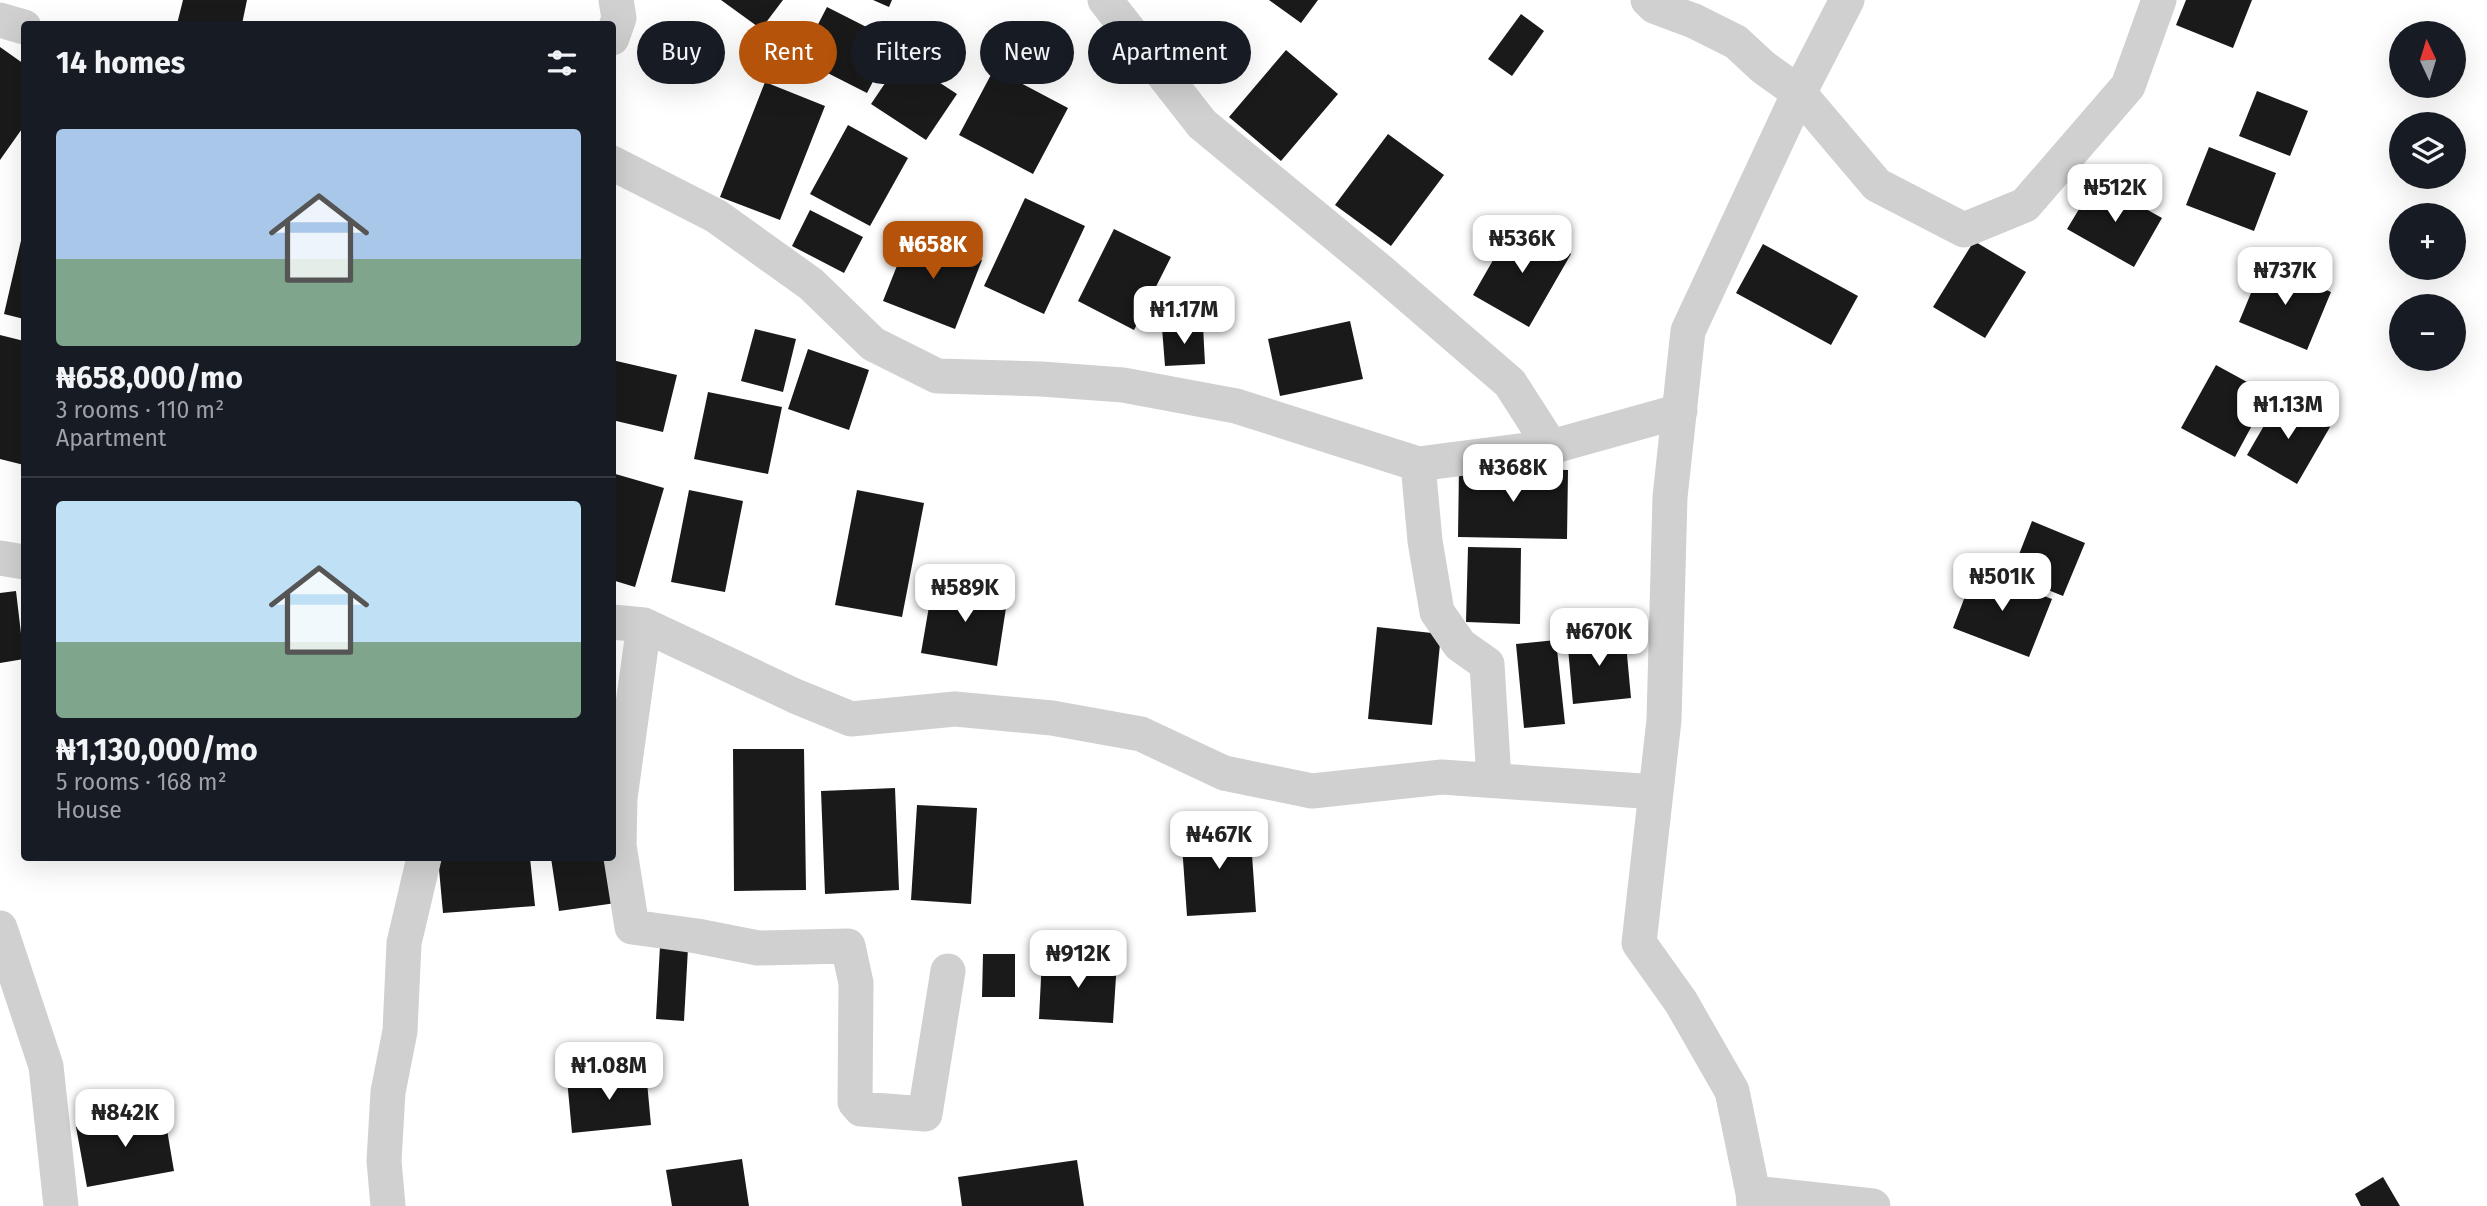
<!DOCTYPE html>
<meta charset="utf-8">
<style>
:root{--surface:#171b24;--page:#242831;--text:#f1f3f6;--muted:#9ea1a6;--line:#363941;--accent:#b45309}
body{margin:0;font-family:"Fira Sans",sans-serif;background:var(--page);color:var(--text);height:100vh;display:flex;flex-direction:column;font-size:26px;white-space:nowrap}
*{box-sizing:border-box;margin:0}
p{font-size:23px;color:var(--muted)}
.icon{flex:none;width:38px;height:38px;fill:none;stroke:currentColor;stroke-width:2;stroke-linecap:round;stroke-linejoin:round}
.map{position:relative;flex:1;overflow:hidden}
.sheet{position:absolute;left:21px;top:21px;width:595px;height:840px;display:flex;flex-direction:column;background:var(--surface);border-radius:7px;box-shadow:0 7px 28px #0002}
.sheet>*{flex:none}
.top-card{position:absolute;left:637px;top:21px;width:665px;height:63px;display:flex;gap:14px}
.needle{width:46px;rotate:356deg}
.fabs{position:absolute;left:2389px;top:21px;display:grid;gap:14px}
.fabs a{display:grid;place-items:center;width:77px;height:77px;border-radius:50%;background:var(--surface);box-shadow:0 7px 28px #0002;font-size:35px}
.price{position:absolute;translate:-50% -60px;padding:0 16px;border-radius:14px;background:#fff;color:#222;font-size:23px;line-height:46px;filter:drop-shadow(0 2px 4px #0008)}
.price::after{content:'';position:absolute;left:50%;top:42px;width:21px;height:16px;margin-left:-10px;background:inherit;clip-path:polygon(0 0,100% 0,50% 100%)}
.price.selected{background:var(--accent);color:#fff}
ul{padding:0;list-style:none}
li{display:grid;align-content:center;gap:14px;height:371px;padding:0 35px}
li+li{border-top:2px solid var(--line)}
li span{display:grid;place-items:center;height:217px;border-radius:7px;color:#555}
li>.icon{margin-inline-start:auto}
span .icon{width:126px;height:126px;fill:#fffc;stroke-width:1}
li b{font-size:30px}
h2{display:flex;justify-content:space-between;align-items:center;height:84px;padding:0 35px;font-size:30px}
.pill{padding:0 24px;border-radius:32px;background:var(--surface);box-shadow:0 7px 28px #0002;font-size:24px;line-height:63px}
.pill.selected{background:var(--accent);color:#fff}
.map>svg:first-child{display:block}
</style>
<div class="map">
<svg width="2487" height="1206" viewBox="0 0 2487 1206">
<rect width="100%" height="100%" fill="#fff"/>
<path fill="#1a1a1a" d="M183 0H247L242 24H177Z
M721 0H783L761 29Z
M873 0H892L889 7Z
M1269 0H1318L1301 23Z
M2186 0H2252L2233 48 2176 25Z
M827 7 894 41 867 93 800 59Z
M1521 14 1544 31 1512 76 1488 59Z
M0 47 24 64V126L0 160Z
M1286 50 1338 94 1281 161 1229 117Z
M902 58 957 94 926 140 871 104Z
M994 69 1068 108 1033 174 959 135Z
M765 82 825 106 780 220 720 197Z
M2257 91 2308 111 2290 156 2239 136Z
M848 125 908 158 870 226 810 194Z
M1388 134 1444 175 1391 246 1335 205Z
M2209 147 2276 173 2254 231 2186 205Z
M2096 181 2162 218 2134 267 2067 229Z
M1025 198 1085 226 1044 314 984 286Z
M810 210 863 237 844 273 792 246Z
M1515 222 1571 254 1529 327 1473 295Z
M1114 229 1171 257 1134 330 1078 301Z
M23 232H24V319L4 314Z
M910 233 982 260 955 329 883 301Z
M1974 241 2026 272 1985 338 1933 307Z
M1763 244 1858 296 1831 345 1736 293Z
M2263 264 2331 292 2307 350 2239 322Z
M1350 321 1363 379 1280 396 1268 339Z
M1203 326 1205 364 1165 366 1162 328Z
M755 329 796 339 783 392 741 381Z
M0 335 24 341V465L0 459Z
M808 349 869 370 849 430 788 409Z
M612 360 677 375 663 432 612 420Z
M2216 365 2269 394 2235 457 2181 428Z
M708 392 782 407 768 474 694 459Z
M2280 398 2330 427 2297 484 2247 455Z
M1459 468 1568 470 1567 539 1458 537Z
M612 473 664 488 635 587 612 580Z
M689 490 743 501 725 592 671 582Z
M857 490 924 503 902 617 835 605Z
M2032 521 2085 543 2063 596 2011 575Z
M1468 547 1521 548 1520 624 1466 622Z
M1975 570 2052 599 2029 657 1953 628Z
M933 583 1008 595 997 666 921 653Z
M16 591 24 659 0 663V593Z
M1377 627 1441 634 1432 725 1368 719Z
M1625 633 1631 698 1573 704 1567 637Z
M1556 640 1565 724 1524 728 1516 644Z
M733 749H804L806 890 734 891Z
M895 788 899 890 825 894 821 791Z
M917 805 977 808 971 904 911 900Z
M1250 826 1256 912 1187 916 1181 831Z
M438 858H530L535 906 443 913Z
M551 858H610L616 903 559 911Z
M660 946 688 948 684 1021 656 1019Z
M983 954H1015V997H982Z
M1042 957 1117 961 1113 1023 1039 1019Z
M646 1071 651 1125 572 1133 567 1079Z
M164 1112 174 1171 87 1187 76 1127Z
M742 1159 749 1206H672L666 1170Z
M1077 1160 1084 1206H962L958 1177Z
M2383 1177 2400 1206H2361L2355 1194Z"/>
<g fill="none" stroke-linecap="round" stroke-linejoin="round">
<path stroke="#d0d0d0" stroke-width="35" d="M1105 0 1202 124 1379 270 1510 383 1551 447
M1648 0 1654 6 1694 21 1736 42 1763 67 1799 93 1877 185 1964 230 2025 205 2128 86 2159 0
M0 20 24 27
M612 38 619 18 616 0
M612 163 716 216 811 284 873 344 937 376 1041 379 1123 385 1236 406 1418 464 1551 447 1680 411
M1418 464 1425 541 1437 612 1460 645 1487 664 1494 780
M0 558 24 562
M612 622 644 625 795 696 851 719 955 709 1052 718 1141 734 1224 773 1312 791 1442 777 1656 792
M644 625 620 798 619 845 632 927 697 936 758 948 848 946 856 983 855 1102 861 1109 925 1114 948 971
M0 928 46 1066 61 1206
M1753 1193 1873 1206
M388 1206 384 1161 388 1092 400 1031 404 943 424 858
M1754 1206 1753 1193 1732 1091 1681 1002 1639 943 1664 720 1670 497 1688 331 1799 93 1847 0"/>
</g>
</svg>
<div class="fabs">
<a><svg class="needle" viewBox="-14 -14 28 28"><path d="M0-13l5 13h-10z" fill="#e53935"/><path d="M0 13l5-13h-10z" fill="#9ea1a6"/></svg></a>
<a><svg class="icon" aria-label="layers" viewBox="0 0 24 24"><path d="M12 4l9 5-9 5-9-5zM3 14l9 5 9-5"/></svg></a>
<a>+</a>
<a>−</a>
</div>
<b class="price" style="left:2115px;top:224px">₦512K</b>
<b class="price" style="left:1522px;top:275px">₦536K</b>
<b class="price selected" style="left:933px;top:281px">₦658K</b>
<b class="price" style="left:2285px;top:307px">₦737K</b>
<b class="price" style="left:1184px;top:346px">₦1.17M</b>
<b class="price" style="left:2288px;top:441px">₦1.13M</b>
<b class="price" style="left:1513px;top:504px">₦368K</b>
<b class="price" style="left:2002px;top:613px">₦501K</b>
<b class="price" style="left:965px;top:624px">₦589K</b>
<b class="price" style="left:1599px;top:668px">₦670K</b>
<b class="price" style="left:1219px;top:871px">₦467K</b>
<b class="price" style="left:1078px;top:990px">₦912K</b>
<b class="price" style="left:609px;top:1102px">₦1.08M</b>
<b class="price" style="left:125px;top:1149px">₦842K</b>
<div class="top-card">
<a class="pill">Buy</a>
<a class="pill selected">Rent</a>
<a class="pill">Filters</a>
<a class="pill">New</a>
<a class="pill">Apartment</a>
</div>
<section class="sheet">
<h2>14 homes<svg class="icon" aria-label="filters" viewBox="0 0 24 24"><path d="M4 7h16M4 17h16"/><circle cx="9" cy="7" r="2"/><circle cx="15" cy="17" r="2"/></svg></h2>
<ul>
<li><span style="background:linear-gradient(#a9c7e8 60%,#7fa58c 0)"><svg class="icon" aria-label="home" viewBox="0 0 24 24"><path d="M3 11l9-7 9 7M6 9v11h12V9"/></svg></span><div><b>₦658,000/mo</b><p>3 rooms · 110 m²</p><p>Apartment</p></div></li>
<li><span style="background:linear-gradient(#bfe0f5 65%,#7fa58c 0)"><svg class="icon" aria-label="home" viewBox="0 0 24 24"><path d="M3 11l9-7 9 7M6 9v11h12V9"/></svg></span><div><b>₦1,130,000/mo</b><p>5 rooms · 168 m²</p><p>House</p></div></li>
</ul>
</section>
</div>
